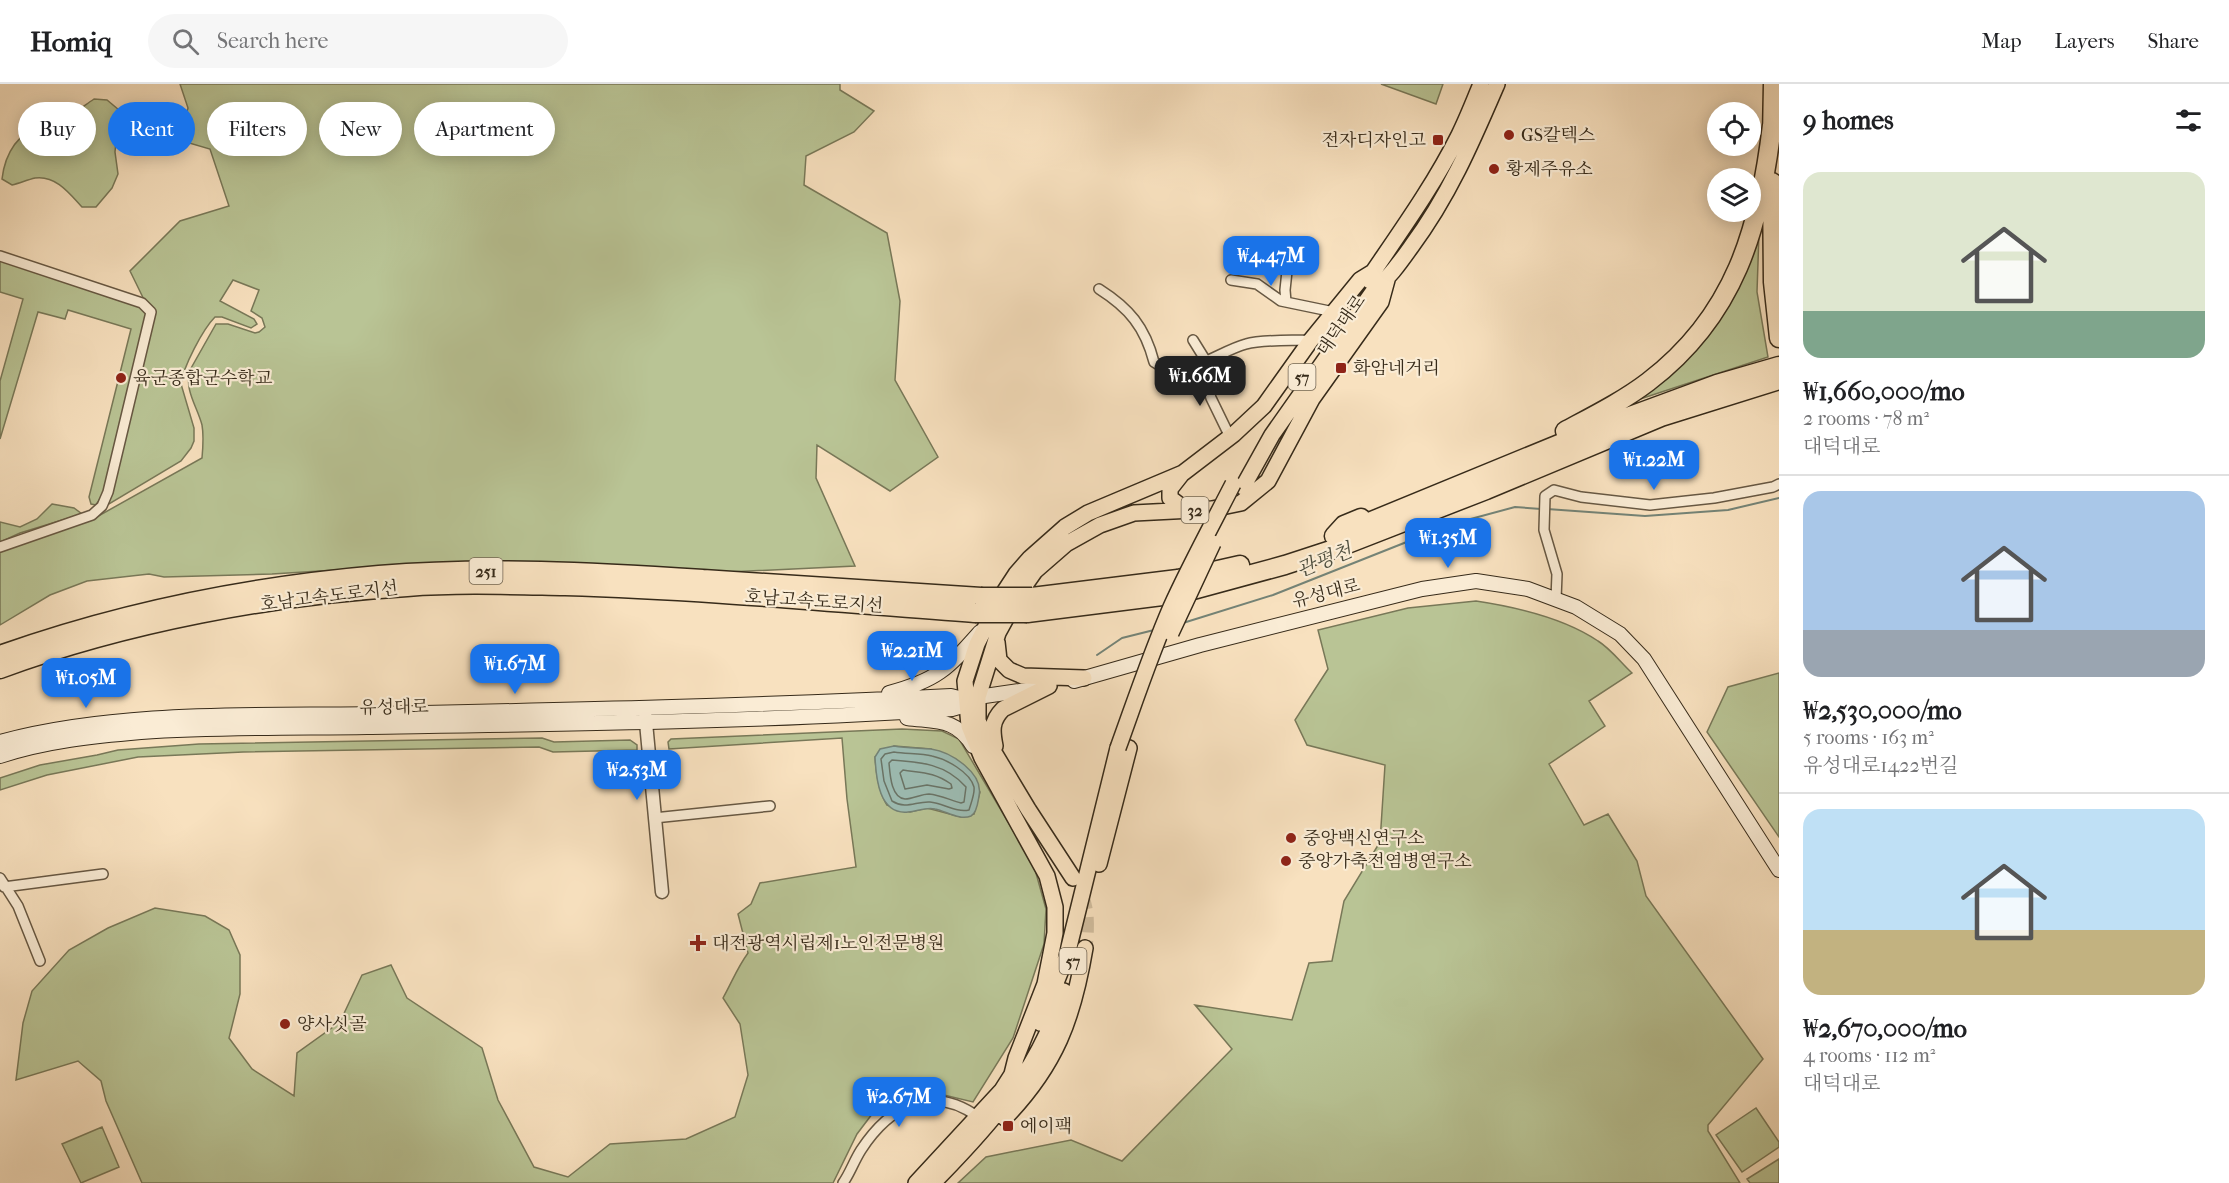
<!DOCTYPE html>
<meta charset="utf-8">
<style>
:root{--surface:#fff;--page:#f6f6f6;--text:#202124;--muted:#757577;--line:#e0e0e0;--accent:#1a73e8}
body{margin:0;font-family:"IM FELL French Canon","Noto Serif KR",serif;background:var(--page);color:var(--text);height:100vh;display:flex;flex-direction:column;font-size:22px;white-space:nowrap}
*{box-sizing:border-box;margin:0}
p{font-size:20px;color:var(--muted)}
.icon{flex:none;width:33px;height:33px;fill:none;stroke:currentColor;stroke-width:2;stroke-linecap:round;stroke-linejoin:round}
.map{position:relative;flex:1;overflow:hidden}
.side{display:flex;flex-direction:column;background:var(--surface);width:450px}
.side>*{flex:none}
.guide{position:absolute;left:18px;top:18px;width:570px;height:54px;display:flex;gap:12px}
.fabs{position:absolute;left:1707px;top:18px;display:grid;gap:12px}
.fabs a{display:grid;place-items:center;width:54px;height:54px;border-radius:50%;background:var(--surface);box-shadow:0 3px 15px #0003;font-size:30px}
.price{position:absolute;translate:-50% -51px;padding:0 14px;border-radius:12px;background:var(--accent);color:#fff;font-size:20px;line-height:39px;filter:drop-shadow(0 2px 3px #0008)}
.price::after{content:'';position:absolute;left:50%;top:36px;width:18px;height:14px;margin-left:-9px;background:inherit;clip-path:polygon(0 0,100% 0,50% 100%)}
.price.current{background:#222;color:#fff}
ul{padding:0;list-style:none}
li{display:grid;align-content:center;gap:12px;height:318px;padding:0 24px}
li+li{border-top:2px solid var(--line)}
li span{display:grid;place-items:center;height:186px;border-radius:18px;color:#555}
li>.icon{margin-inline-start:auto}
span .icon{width:108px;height:108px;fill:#fffc;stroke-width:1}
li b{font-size:26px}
h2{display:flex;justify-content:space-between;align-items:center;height:72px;padding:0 24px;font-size:26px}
.pill{padding:0 21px;border-radius:27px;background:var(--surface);box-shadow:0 3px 15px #0003;font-size:21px;line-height:54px}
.pill.current{background:var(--accent);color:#fff}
header{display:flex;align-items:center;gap:36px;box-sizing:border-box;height:84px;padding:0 30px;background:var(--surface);border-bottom:2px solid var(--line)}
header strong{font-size:28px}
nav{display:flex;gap:33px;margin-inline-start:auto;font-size:21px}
.search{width:420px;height:54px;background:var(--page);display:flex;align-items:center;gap:15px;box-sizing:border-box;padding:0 21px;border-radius:33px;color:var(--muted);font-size:22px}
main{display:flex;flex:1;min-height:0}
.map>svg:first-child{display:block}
</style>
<header>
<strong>Homiq</strong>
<div class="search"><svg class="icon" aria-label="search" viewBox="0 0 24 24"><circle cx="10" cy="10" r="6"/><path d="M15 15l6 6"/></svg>Search here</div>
<nav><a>Map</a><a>Layers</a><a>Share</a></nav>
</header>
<main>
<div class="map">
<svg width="1779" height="1099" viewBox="0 0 1779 1099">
<rect width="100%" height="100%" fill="#f8e1bf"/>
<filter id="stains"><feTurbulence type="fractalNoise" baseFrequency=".00333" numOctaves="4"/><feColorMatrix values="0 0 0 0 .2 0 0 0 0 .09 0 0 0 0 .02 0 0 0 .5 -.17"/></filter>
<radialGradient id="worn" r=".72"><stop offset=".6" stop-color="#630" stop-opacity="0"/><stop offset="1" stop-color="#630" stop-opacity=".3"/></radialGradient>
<path fill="#b9c495" stroke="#787858" stroke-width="1.5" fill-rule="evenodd" d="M180 0H840V6L874 27 854 48 806 72 804 101 887 149 900 217 895 296 938 373 890 407 817 361 816 394 855 482 707 489 431 480 272 490 164 493 149 490 87 497 50 511 0 541V468L93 435 202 374C203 363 204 352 202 341 197 322 184 306 190 286L216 240H228L255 249 259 248 265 243 262 234 251 227 259 206 233 196 220 217 254 235 257 240 251 244 222 233H215C203 245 183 283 181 300L194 344V357L191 364 181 377 104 423 153 234 130 187 180 137 229 122 210 65 179 56 188 24Z
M1381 0H1443L1436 20Z
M94 15 107 16 119 26 115 68 118 90 112 104 96 123H82C70 110 56 91 35 94 27 96 20 99 12 101L2 95C5 69 18 49 44 39 52 37 60 36 67 33 77 28 85 21 94 15Z
M1759 149 1757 208 1768 273 1625 320 1667 288Z
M0 175 138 222 147 228 105 407 96 421 91 420 89 413 131 245 68 226 65 235 38 228 0 355V297L23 215 0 208Z
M52 420 74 424 82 430 20 449 0 458V438L20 443 37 435Z
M1476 517C1516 523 1564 534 1598 557 1611 565 1621 579 1632 589L1589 617 1605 642 1549 680 1584 741 1608 730 1637 777 1646 812 1763 975 1708 1041V1047L1740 1099H958L986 1073 1071 1056 1122 1077 1232 965 1195 921 1292 936 1309 879 1332 877 1344 817 1380 758 1385 681 1307 661 1295 636 1328 585 1318 546 1408 524Z
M1779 589V753L1707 648 1728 603Z
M902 645 942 647 959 655 1034 782 1046 825 1044 860 1013 954 973 1018 923 1006 882 1017 857 1050 833 1099H142L106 1017 101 997 78 977 16 996 23 939 32 907 69 866 108 844 155 824 205 832 229 846 240 871V910L229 954 252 985 294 1012 297 969 340 938 362 891 391 881 407 914 482 964 498 1016 534 1083 568 1093 610 1060 686 1055 735 1033 748 991 740 940 723 914C732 898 737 884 748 869L738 830 751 820 760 799 856 783 847 715 842 654 669 665 668 658 671 655ZM894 662 931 665 980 708 974 730 961 733 927 724 910 728 887 721C878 707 876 689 875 673Z
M542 654 554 658 630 656 637 661V666L553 668 539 663 243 668 138 673 47 691 0 706V694L40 681 97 671 118 666 199 660Z
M1756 1024 1779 1058V1063L1742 1088 1716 1051Z
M102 1043 119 1083 81 1099 62 1060Z
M1779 1075V1099H1750L1747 1095Z"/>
<path fill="#9dbdb4" stroke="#748376" stroke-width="1.5" d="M894 662C906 664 919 664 931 665 951 668 984 689 979 712 978 718 977 729 971 732 960 737 946 727 935 725 926 723 918 727 908 728 879 731 876 694 875 673L880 665Z"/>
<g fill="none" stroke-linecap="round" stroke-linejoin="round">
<path stroke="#6a7467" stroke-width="1.5" d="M894 668C906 670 921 669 932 672 946 675 970 688 974 703 975 710 971 719 969 726 956 729 943 719 930 718 916 717 906 726 892 717L884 697 881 675 885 670Z
M892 676C921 678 946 680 966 703L964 718 961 719C950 716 940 711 929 710 921 710 913 715 905 715 891 714 890 690 889 679Z
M903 686C923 689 934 688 951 700L952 704 949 705 927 701 905 705 900 689Z"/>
<path stroke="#748376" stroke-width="2" d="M1547 425 1645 432 1728 426 1779 414
M1183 539 1273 511 1452 440 1515 423 1541 425
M1097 571 1122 554 1154 546"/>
<path stroke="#d1bd9e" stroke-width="15" stroke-dasharray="15 8" stroke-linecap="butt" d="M1081 811C1088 827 1087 846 1085 864"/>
<g stroke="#675843" stroke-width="12">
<path id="minor" d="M0 172 142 219 151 228 108 408 102 422 92 431 0 463
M1231 196 1257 200 1281 217 1334 228
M1099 205C1129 224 1145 243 1154 278 1184 299 1216 268 1246 260 1263 255 1293 257 1311 256
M1286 218 1285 206 1287 187
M1193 256 1206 277
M1201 280 1211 314 1230 353
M1556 515 1557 490 1544 446 1545 412 1554 406 1581 413 1650 421 1714 414 1773 403 1779 400
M654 734 770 722
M0 794 18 822 40 877
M4 803 103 790
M843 1099C850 1089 854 1077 861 1066 889 1023 931 999 978 1033"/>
</g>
<g stroke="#675843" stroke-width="15">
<path id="tertiary" d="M645 628 662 808"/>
</g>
<g stroke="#372b1a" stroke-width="16">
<path id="secondary" d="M1074 597 1200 561 1422 505 1476 497 1528 505 1576 523 1620 550 1644 575 1779 786
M889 609C938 596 947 585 980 548
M978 613 1040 604
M907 634C936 638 956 634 973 662
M0 658C118 626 254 632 376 630 568 626 759 622 951 612L967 616 959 623 952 625C757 638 562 640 367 643 292 644 216 643 141 648 94 652 46 657 0 672"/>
</g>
<g stroke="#372b1a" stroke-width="18">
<path id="primary" d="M1370 197 1373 188C1403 144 1435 99 1459 51 1467 35 1474 17 1481 0
M1181 391 1170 405V414L1186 426
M1243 403 1272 351 1372 209C1388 195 1399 180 1411 163 1449 112 1472 58 1497 0
M997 558 999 576 1009 586 1023 592 1084 594
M995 662C992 647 991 637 1003 625L1049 602
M1099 780 1129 664
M1073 794 1028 725 989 660 978 637V613L998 549 1021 507 1035 487 1066 460 1100 441 1134 429 1212 425 1241 419 1268 397 1312 315 1381 218 1387 196
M1040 939 1067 871 1118 664
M1012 990 1016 974 1045 900 1055 849V823L1047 792 982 674 969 642 965 597 977 560 999 516 1016 490 1030 474 1065 443 1088 429 1183 389 1234 350 1264 322 1311 256 1360 196 1373 188
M1005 1034C1056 981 1073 935 1085 864
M916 1099 1002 1006 1016 984
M933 1099C992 1039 1037 989 1064 907"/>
</g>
<g stroke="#372b1a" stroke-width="21">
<path id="motorway" d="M1772 52 1773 0
M1772 98 1773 198 1779 254
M1565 347C1593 332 1623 317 1648 298 1735 232 1760 144 1772 41
M1352 445 1603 342 1717 300 1779 282
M1334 452 1344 441 1361 434
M1032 513 1178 495 1240 481
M1027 529 1178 510 1285 481 1337 464 1486 406 1661 333 1779 296
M0 571C121 528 251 502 379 491 487 482 595 488 703 495 796 501 889 507 981 513
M0 585C125 539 273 511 407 503 459 499 512 501 565 502 702 506 839 519 975 529"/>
</g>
<use href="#minor" stroke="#faecd5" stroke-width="9"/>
<use href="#tertiary" stroke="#faecd5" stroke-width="12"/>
<use href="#secondary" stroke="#faecd5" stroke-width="14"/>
<use href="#primary" stroke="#f8e1bf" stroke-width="15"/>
<use href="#motorway" stroke="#f8e1bf" stroke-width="18"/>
<g stroke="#372b1a" stroke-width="18" stroke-linecap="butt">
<path id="primary-bridge" d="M1171 549 1213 459
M1118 664C1135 617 1151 569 1171 523 1190 481 1212 441 1233 400"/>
</g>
<g stroke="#372b1a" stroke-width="21" stroke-linecap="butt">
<path id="motorway-bridge" d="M981 513H1032
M975 529H1027"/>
</g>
<use href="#primary-bridge" stroke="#f8e1bf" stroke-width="15"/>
<use href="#motorway-bridge" stroke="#f8e1bf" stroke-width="18"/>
</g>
<g fill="#8f2418" stroke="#faecd5" stroke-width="2">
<circle cx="1509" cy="51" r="6"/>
<rect x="1432" y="50" width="12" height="12" rx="3"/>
<circle cx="1494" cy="85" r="6"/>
<rect x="1335" y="278" width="12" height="12" rx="3"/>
<circle cx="121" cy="294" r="6"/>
<circle cx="1291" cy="754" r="6"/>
<circle cx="1286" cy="777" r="6"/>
<path d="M695 850h6v6h6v6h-6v6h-6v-6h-6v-6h6z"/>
<circle cx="285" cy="940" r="6"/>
<rect x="1002" y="1036" width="12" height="12" rx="3"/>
</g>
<g text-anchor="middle" stroke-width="4.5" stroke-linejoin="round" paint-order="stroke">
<g fill="#faecd5" stroke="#726552" stroke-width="1.5">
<rect x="1288.5" y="280" width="27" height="26" rx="4.5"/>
<rect x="1181.5" y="413" width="27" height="26" rx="4.5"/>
<rect x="469.5" y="474" width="33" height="26" rx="4.5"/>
<rect x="1059.5" y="864" width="27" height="26" rx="4.5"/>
</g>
<g font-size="16" font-weight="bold" fill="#372b1a">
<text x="1302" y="299">57</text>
<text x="1195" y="432">32</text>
<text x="486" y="493">251</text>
<text x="1073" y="883">57</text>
</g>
<g font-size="18" fill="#372b1a" stroke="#faecd5" text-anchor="start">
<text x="1521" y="57">GS칼텍스</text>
<text x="1426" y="62" text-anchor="end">전자디자인고</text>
<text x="1506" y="91">황제주유소</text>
<text x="1353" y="290">화암네거리</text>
<text x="133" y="300">육군종합군수학교</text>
<text x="1303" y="760">중앙백신연구소</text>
<text x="1298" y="783">중앙가축전염병연구소</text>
<text x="712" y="865">대전광역시립제1노인전문병원</text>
<text x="297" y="946">양사싯골</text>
<text x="1020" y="1048">에이팩</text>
</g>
<g font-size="18" fill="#372b1a" stroke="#faecd5">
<text transform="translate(1341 241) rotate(-55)" y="6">대덕대로</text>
<text transform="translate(1326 509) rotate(-14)" y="6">유성대로</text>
<text transform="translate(329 512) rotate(-7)" y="6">호남고속도로지선</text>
<text transform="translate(814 517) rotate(4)" y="6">호남고속도로지선</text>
<text transform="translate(394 623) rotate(-1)" y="6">유성대로</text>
</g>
<g font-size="20" font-style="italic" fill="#505040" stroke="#faecd5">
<text transform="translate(1324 476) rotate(-22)" y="7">관평천</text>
</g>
</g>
<rect width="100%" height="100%" filter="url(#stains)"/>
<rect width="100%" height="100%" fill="url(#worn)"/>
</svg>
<div class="fabs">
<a><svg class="icon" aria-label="locate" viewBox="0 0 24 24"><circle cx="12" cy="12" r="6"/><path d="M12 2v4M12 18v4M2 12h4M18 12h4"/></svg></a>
<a><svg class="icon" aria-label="layers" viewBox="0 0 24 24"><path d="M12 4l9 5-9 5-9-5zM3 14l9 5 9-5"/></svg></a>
</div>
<b class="price" style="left:1271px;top:203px">₩4.47M</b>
<b class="price current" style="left:1200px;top:323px">₩1.66M</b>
<b class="price" style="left:1654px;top:407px">₩1.22M</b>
<b class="price" style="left:1448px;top:485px">₩1.35M</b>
<b class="price" style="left:912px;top:598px">₩2.21M</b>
<b class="price" style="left:515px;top:611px">₩1.67M</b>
<b class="price" style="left:86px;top:625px">₩1.05M</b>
<b class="price" style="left:637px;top:717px">₩2.53M</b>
<b class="price" style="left:899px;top:1044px">₩2.67M</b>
<div class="guide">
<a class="pill">Buy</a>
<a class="pill current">Rent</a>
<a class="pill">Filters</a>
<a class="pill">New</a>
<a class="pill">Apartment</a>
</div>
</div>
<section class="side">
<h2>9 homes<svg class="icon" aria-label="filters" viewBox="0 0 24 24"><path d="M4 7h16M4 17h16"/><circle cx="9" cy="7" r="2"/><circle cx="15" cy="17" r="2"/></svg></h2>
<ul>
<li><span style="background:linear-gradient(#dfe7d0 75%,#7fa58c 0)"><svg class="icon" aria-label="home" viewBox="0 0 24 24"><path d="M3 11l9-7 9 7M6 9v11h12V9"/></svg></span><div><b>₩1,660,000/mo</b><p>2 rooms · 78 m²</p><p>대덕대로</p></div></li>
<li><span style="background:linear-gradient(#a9c7e8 75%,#9aa5b1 0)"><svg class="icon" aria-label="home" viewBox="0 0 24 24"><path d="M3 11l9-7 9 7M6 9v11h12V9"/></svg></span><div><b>₩2,530,000/mo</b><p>5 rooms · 163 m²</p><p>유성대로1422번길</p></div></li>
<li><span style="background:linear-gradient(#bfe0f5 65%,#c2b280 0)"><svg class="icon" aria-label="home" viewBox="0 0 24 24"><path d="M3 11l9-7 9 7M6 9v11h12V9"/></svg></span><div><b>₩2,670,000/mo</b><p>4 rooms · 112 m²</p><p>대덕대로</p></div></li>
</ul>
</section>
</main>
